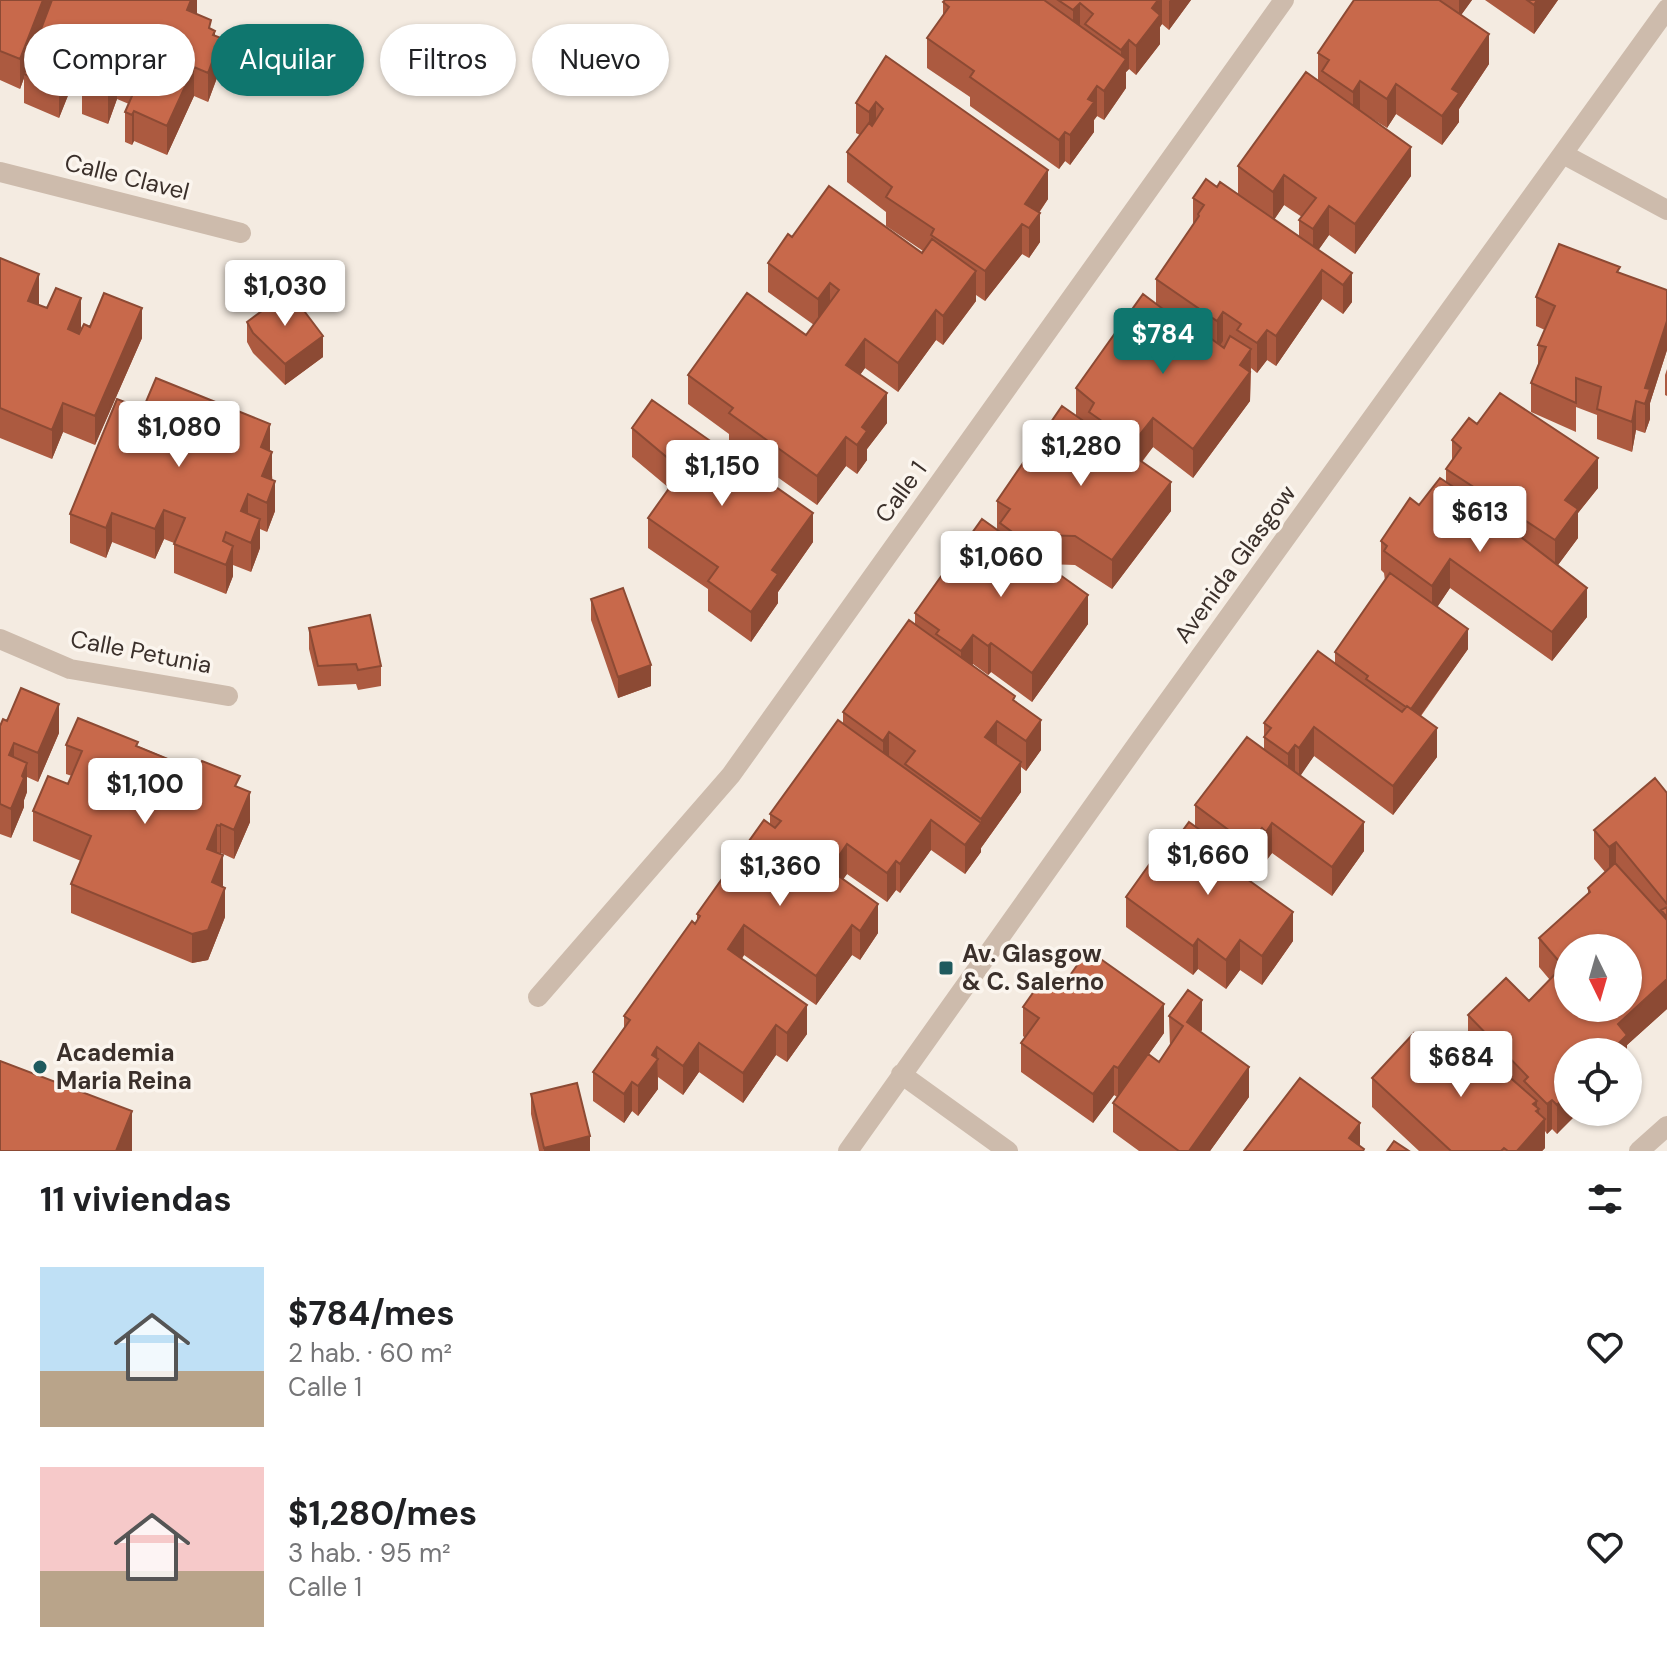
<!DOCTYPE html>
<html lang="es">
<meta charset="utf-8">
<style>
:root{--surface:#fff;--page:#f6f6f6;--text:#202124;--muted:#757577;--accent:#0f766e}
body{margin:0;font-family:"DM Sans",sans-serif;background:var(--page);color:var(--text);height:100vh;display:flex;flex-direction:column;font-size:30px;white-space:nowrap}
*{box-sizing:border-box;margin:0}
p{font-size:26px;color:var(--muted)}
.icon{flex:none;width:44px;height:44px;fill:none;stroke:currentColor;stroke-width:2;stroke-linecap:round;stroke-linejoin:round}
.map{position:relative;height:1151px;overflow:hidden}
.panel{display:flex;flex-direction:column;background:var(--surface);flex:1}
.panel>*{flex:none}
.hud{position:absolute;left:24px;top:24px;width:800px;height:72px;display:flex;gap:16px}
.needle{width:52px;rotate:175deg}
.controls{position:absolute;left:1554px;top:934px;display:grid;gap:16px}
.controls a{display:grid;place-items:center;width:88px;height:88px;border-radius:50%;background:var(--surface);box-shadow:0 2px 6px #0004;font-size:40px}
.price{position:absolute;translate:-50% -68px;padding:0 18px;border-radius:8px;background:#fff;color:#222;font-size:26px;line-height:52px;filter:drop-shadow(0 2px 4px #0008)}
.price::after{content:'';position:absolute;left:50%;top:48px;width:24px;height:18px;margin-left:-12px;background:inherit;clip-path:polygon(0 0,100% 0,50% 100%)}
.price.on{background:var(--accent);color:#fff}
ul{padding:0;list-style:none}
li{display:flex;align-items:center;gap:24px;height:200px;padding:0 40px}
li span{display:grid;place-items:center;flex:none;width:224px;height:160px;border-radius:0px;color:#555}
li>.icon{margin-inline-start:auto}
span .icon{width:96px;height:96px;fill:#fffc;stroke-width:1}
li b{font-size:34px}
h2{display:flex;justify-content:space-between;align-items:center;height:96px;padding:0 40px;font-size:34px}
.tag{padding:0 28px;border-radius:36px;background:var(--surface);box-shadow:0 2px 6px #0004;font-size:28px;line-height:72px}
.tag.on{background:var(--accent);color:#fff}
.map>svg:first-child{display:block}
</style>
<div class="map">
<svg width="1667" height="1151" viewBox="0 0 1667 1151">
<rect width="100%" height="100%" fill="#f4ebe1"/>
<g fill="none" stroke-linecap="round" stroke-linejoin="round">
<path stroke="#cdbbac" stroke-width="20" d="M1563 154 1667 210
M0 172 241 233
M0 639 70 669 228 696
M538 997 731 775 1284 0
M901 1074 1008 1151
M848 1151 1140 740 1667 9
M1639 1151 1667 1126"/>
</g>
<path fill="#ac5a40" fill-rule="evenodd" d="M0 0H197V14L211 29 215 35 221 67 208 102 194 96 167 155 134 141 132 145 125 142V112L129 104 117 99 108 124 82 114V87L73 83 59 118 24 103V78L20 89 0 80Z
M945 0H1191L1169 30 1162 24 1160 27V44L1136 75 1129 69 1126 72V88L1104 120 1097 116 1094 120V132L1070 165 1065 161 1059 169 970 106V97L927 68V38L943 16V2Z
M1354 0H1472L1461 15 1489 64 1459 109V122L1442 145 1396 114 1387 128 1360 111 1411 176 1355 254 1329 235 1318 250 1352 273V302L1343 314 1322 299 1276 366 1267 360 1257 373 1251 368 1250 401 1193 478 1153 447 1142 462 1171 511 1112 589 1075 565 1045 564 1088 624 1032 702 991 672 988 675 973 664 972 665 1015 702 1041 750 1026 771 1021 767V792L981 848V852L965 874 931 850 900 893 896 890 887 902 847 874 843 879 878 933 860 960 852 955 816 1005 744 955 742 959 807 1034 787 1062 776 1055 743 1103 699 1072 683 1095 658 1077V1089L638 1116 632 1111 624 1123 593 1101V1072L624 1028V1016L695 924 697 921V914L770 824V814L843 724V712L915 624V613L997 530V501L1076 416V388L1156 304V279L1193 225V198L1217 187 1238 195V166L1318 81V53ZM1284 205 1302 217 1299 220V237L1274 220Z
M1485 0H1558L1534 34Z
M886 56 1048 199 1039 213 1040 242 1029 258 1022 254 985 301 976 295V301L943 345 936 340 898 392 865 368 860 375 887 423 867 449V460L857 474 846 466 817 505 729 443V434L688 404V375L806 335 814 325 768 292V263L792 237 922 253 923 251 886 226V212L847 182V152L860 135 856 133V103Z
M0 258 39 304V305L81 328 79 334 90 327 142 338 95 445 63 432 52 459 0 438Z
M1620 273 1667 290V350L1650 403V419L1645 433 1636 430 1632 452 1597 439V415L1576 407V432L1531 412V383L1538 365V345L1545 330 1536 326V297Z
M247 322 323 357 285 385 253 353 247 342Z
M1667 369V396L1665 395V375Z
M143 409 270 451 275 511 267 532 260 529V548L251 572 233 565V576L226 594 174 573V543L164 539 155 559 112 542 106 558 70 543V514Z
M1477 424 1598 488 1578 513V538L1558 565 1587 617 1552 661 1450 588 1437 607 1468 649 1421 716 1437 757 1393 815 1314 756 1300 775 1364 851 1332 896 1272 853 1266 861 1262 857 1249 875 1236 866V871L1293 941 1262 985 1240 970 1226 989 1198 969 1193 975 1126 927V897L1195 827V805L1264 749V723L1335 663V652L1385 581 1384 573 1381 570V541L1419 505 1446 483V469L1452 461V440Z
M632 428 813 542 778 592V603L751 642 708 611V589L648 548V518L669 488 632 457Z
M591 599 651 686 618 698 591 620Z
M309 628 381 666V686L358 690 356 684 318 686 309 649Z
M7 721 59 733 38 782 27 777V792L24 800V807L11 838 0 834V726Z
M66 745 138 746 240 788 250 822 234 859 221 853V854L225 917 208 960 192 963 71 913V884L81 861 33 841V811L68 784 72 776 66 774Z
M1667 793V1009L1627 1045V1052L1557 1134 1552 1129 1547 1134 1545 1131V1148L1542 1151H1419L1372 1107V1078L1456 1071 1474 1051 1468 1045V1015L1529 1001 1550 980 1539 967V938L1588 894V888L1605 872 1594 859V830Z
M1061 988 1164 1033 1149 1054 1159 1062 1170 1046 1169 1016 1202 1030 1200 1032 1249 1097 1210 1151H1139L1113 1132V1103L1117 1097 1114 1095 1093 1123 1021 1072V1043L1025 1038 1023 1036V1007Z
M531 1094 590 1151H539L531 1114Z"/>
<path fill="#8c4a34" d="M43 0H54L24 74V78L20 89V59Z
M191 0H197V16L187 10Z
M1158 0H1162V24L1160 27V44L1136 75V46L1152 8Z
M1170 0H1191L1169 30V1Z
M1459 0H1472L1459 18Z
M1537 0H1558L1534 34V5Z
M1080 3V33L1073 39V10Z
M215 31V55L221 38V67L208 102V73L213 35Z
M1489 34V64L1459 109V122L1442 145V116L1452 89Z
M1129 40V69L1126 72V88L1104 120V91L1121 66V50Z
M73 54V83L59 118V89Z
M194 67V96L167 155V126Z
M117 70V99L108 124V95Z
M1360 81V110L1353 121V92Z
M1396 84V114L1387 128V99Z
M1097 86V116L1094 120V132L1070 165V135L1088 99Z
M876 102V132L869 142V112Z
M134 111V141L132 145V115Z
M1065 132V161L1059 169V140Z
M1411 147V176L1355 254V224Z
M1048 170V199L1028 228 1025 204Z
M1284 175V205L1273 221V192Z
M1329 206V235L1313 258V229Z
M1040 213V242L1029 258V228Z
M1022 224V254L985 301V271Z
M1322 270V299L1276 366V336Z
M976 271V301L943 345V316Z
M1352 273V302L1343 314V285Z
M39 274V304L28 330V301Z
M830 283V312L818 328V299Z
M81 298V328L68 359V329Z
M142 308V338L95 445V416Z
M936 310V340L898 392V363Z
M1223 312V341L1217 350V321Z
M1667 321V350L1650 403V419L1645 433V388Z
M1267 330V360L1257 373V343Z
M323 336V357L285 385V364Z
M865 339V368L846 394V365Z
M1251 349 1250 401 1193 478V449L1240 365Z
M887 393V423L867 449V460L857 474V445L862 427Z
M1636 401V430L1632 452V422Z
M63 403V432L52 459V430Z
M1153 418V447L1133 472V443Z
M270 424V454L261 447Z
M846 437V466L817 505V476Z
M272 452V481L262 476Z
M1598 458V488L1578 513V538L1555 569V540L1565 500Z
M275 481V511L267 532V503Z
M1171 482V511L1112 589V560Z
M248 494V524L241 541V511Z
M164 510V539L155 559V529Z
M112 513V542L106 558V528Z
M813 513V542L778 592V603L751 642V612L772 570Z
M260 519V548L251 572V543Z
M1037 535V564L1023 569V540Z
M233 546V576L226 594V565Z
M1450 559V588L1432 615V586Z
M1587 588V617L1552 661V632Z
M1088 595V624L1032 702V673Z
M1468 629V649L1410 730V710Z
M973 635V664L961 681V651Z
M991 643V672L988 675V646Z
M651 665V686L618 698V677Z
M59 704V733L38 782V753Z
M1041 720V750L1026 771V741Z
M997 721V750L985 737Z
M1314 727V756L1299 778V748Z
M1437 728V757L1393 815V786Z
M889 732V761L883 770V741Z
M14 743V772L9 755Z
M1295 745V775L1288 784V754Z
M1021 762V792L981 848V852L965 874V845L981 823V819Z
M27 763V792L24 800V807L11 838V809Z
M250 792V822L234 859V830Z
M931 820V850L900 893V864Z
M1364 822V851L1332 896V867Z
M1272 823V853L1266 861V832Z
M221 824V853L220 856V826Z
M217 825V855L207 849Z
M1262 828V857L1249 875V845Z
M1616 842V872L1609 877V847Z
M847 844V874L832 895V866Z
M223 855V885L212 912V882Z
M1236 856V886L1229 866Z
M896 861V890L887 902V873Z
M225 888V917L208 960 192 963V934Z
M878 904V933L860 960V931Z
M1293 912V941L1262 985V956Z
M744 925V955L728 978V949Z
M852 925V955L816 1005V976Z
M1198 939V969L1193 975V946Z
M1240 940V970L1226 989V960Z
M1667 979V1009L1627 1045V1052H1610L1618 1024Z
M1202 1000V1030L1187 1052V1022Z
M1164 1004V1033L1118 1098V1068Z
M807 1005V1034L787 1062V1033Z
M776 1025V1055L743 1103V1073Z
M699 1043V1072L683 1095V1066Z
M657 1047 658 1089 638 1116V1086L652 1055Z
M1114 1066V1095L1093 1123V1094Z
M1249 1067V1097L1210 1151H1189Z
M632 1082V1111L624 1123V1094Z
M1568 1094V1112H1579L1557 1134V1105Z
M1552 1100V1129L1547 1134V1104Z
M1537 1101V1111L1539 1109V1126L1545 1119V1148L1542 1151H1517L1533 1104Z
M132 1111V1151H116Z
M1360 1123V1151L1349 1138Z
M590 1136V1151H544V1148Z"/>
<path fill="#c8694b" stroke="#8c4a34" stroke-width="2" fill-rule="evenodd" d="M0 0H43L20 59 0 51Z
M52 0H191L187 10 211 20 209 28 215 31 213 35 221 38 208 73 194 67 167 126 134 111 132 115 125 112 139 80 117 70 108 95 82 85 90 62 73 54 59 89 24 74Z
M945 0H1044L1126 59 1104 91 1097 86 1088 99 1094 102 1070 135 1065 132 1059 140 970 77 974 71 927 38 949 7 943 2Z
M1058 0H1158L1152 8 1160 15 1136 46 1129 40 1121 50 1085 24 1093 14 1080 3 1073 10Z
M1354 0H1439L1489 34 1452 89 1459 93 1442 116 1396 84 1387 99 1360 81 1353 92 1322 71 1329 60 1318 53Z
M1527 0H1537L1534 5Z
M886 56 1048 170 1025 204 1040 213 1029 228 1022 224 985 271 931 235 934 229 886 197 892 187 847 152 869 123 872 126 883 109 876 102 869 112 856 103Z
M1306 72 1411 147 1355 224 1329 206 1313 229 1299 220 1316 198 1284 175 1273 192 1238 166Z
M1206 179 1217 187 1220 182 1352 273 1343 285 1322 270 1276 336 1267 330 1257 343 1237 330 1241 324 1223 312 1217 321 1156 279 1199 216 1198 214 1204 205 1193 198Z
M829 186 922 253 932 239 976 271 943 316 936 310 898 363 865 339 846 365 887 393 862 427 867 431 857 445 846 437 817 476 729 413 733 408 688 375 747 293 806 335 839 290 830 283 818 299 768 263 788 234 792 237Z
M1559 244 1620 267 1617 272 1667 290V321L1645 388 1650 389 1645 404 1636 401 1632 422 1597 409 1601 387 1576 378V403L1531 383 1546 347 1538 345 1555 306 1536 297Z
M0 258 39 274 28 301 47 308 56 288 81 298 68 329 79 334 84 324 90 327 104 293 142 308 95 416 63 403 52 430 0 408Z
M289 291 323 336 285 364 253 333 247 322Z
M1143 294 1204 340 1206 335 1224 348 1230 336 1251 349 1240 365 1250 372 1193 449 1153 418 1133 443 1089 412 1094 403 1076 388Z
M156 378 270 424 261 447 272 452 262 476 275 481 267 503 248 494 241 511 260 519 251 543 226 532 223 541 233 546 226 565 174 544 185 518 164 510 155 529 112 513 106 528 70 514 117 399 143 409Z
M1500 393 1598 458 1565 500 1578 509 1555 540 1446 469 1461 448 1452 440 1469 418 1477 424Z
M652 400 813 513 772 570 778 574 751 612 708 581 718 567 648 518 682 470 632 428Z
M1062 406 1171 482 1112 560 1075 536 1037 535 1023 540 1000 523 1010 509 997 501Z
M1440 478 1488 510 1483 517 1492 522 1495 517 1587 588 1552 632 1450 559 1432 586 1384 551 1387 546 1381 541 1410 498 1419 505Z
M982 519 1088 595 1032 673 991 643 988 646 973 635 961 651 936 634 939 630 915 613Z
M1390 573 1468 629 1411 709 1407 706 1406 707 1366 679 1368 676 1335 652Z
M623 588 651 665 618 677 591 599Z
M370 615 381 666 358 670 356 664 318 666 309 628Z
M909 620 1015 696 1013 700 1041 720 1026 741 997 721 985 737 1021 762 981 819 905 764 915 751 889 732 883 741 843 712Z
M1318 651 1402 712 1407 706 1437 728 1393 786 1314 727 1299 748 1295 745 1288 754 1264 737 1271 728 1264 723Z
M21 688 59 704 38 753 14 743 9 755 27 763 22 776 24 778 11 809 0 804V726L3 719 7 721Z
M78 718 138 742 136 746 197 771 202 761 240 776 235 786 250 792 234 830 221 824 220 826 217 825 207 849 223 855 212 882 225 888 208 930 192 934 71 884 91 836 33 811 48 776 68 784 82 751 66 745Z
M838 720 981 823 965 845 931 820 900 864 896 861 887 873 847 844 832 866 805 847 802 850 878 904 860 931 852 925 816 976 744 925 728 949 807 1005 787 1033 776 1025 743 1073 699 1043 683 1066 657 1047 652 1055 658 1059 638 1086 632 1082 624 1094 593 1072 630 1020 624 1016 692 921 695 924 700 916 697 914 764 820 775 828 781 821 770 814Z
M1247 737 1364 822 1332 867 1272 823 1266 832 1262 828 1249 845 1195 805Z
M1655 778 1667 793V904L1616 842 1609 847 1594 830Z
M1189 822 1236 856 1229 866 1293 912 1262 956 1240 940 1226 960 1198 939 1193 946 1126 897 1161 848 1167 852Z
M1615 863 1667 920V979L1618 1024 1627 1035 1610 1052H1568V1094L1557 1105 1552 1100 1547 1104 1524 1081 1528 1077 1468 1015 1506 978 1529 1001 1563 966 1539 938 1590 892 1588 888ZM1568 948H1628V1008H1568Z
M1667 907V917L1661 910Z
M1088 950 1164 1004 1118 1068 1114 1066 1093 1094 1021 1043 1039 1018 1023 1007 1044 977 1061 988Z
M1188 990 1202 1000 1187 1022 1249 1067 1189 1151H1179L1113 1103 1148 1054 1159 1062 1183 1026 1169 1016Z
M1414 1033 1456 1071 1476 1048 1537 1101 1533 1104 1539 1109 1536 1111 1545 1119 1517 1151H1508L1504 1148 1501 1151H1451L1372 1078Z
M0 1061 132 1111 116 1151H0Z
M1300 1078 1360 1123 1349 1138 1364 1149 1363 1151H1244Z
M577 1083 590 1136 544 1148 531 1094Z
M1394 1141 1409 1151H1387Z"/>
<g fill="#1f5a5e" stroke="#fbf5ee" stroke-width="3">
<rect x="938" y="960" width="16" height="16" rx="4"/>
<circle cx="40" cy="1067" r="8"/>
</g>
<g text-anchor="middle" stroke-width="7" stroke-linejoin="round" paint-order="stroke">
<g font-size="24" fill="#3b302b" stroke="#fbf5ee">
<text transform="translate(127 177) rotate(14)" y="8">Calle Clavel</text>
<text transform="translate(901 492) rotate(-54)" y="8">Calle 1</text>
<text transform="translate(1235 564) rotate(-54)" y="8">Avenida Glasgow</text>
<text transform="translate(141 652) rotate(11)" y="8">Calle Petunia</text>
</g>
<g font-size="24" font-weight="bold" fill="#3b302b" stroke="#fbf5ee" text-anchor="start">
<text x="962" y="962">Av. Glasgow<tspan x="962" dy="28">&amp; C. Salerno</tspan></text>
<text x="56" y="1061">Academia<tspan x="56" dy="28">Maria Reina</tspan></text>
</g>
</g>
</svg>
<div class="controls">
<a><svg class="needle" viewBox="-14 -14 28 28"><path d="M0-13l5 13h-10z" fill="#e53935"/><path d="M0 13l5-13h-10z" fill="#757577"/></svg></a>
<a><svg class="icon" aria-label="locate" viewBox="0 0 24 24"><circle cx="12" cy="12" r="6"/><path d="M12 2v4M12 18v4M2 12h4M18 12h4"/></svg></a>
</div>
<b class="price" style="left:285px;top:328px">$1,030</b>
<b class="price on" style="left:1163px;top:376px">$784</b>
<b class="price" style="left:179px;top:469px">$1,080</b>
<b class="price" style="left:1081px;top:488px">$1,280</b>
<b class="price" style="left:722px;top:508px">$1,150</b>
<b class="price" style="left:1480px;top:554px">$613</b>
<b class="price" style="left:1001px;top:599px">$1,060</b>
<b class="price" style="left:145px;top:826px">$1,100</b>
<b class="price" style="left:1208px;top:897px">$1,660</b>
<b class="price" style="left:780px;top:908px">$1,360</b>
<b class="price" style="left:1461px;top:1099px">$684</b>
<div class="hud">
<a class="tag">Comprar</a>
<a class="tag on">Alquilar</a>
<a class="tag">Filtros</a>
<a class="tag">Nuevo</a>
</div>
</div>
<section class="panel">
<h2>11 viviendas<svg class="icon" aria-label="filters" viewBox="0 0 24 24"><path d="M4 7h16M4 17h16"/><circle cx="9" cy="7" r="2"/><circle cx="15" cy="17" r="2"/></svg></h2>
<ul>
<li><span style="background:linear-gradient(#bfe0f5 65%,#b9a48a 0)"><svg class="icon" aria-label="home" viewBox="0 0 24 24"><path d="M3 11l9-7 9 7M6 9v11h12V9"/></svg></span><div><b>$784/mes</b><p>2 hab. · 60 m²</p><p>Calle 1</p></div><svg class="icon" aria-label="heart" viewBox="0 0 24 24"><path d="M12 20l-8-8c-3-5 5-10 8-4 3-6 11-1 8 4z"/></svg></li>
<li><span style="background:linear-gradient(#f6c9c9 65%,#b9a48a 0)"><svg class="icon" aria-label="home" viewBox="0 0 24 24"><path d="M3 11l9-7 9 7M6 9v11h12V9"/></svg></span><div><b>$1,280/mes</b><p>3 hab. · 95 m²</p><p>Calle 1</p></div><svg class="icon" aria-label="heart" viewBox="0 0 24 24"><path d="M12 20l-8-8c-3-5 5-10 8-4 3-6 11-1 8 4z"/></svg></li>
</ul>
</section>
